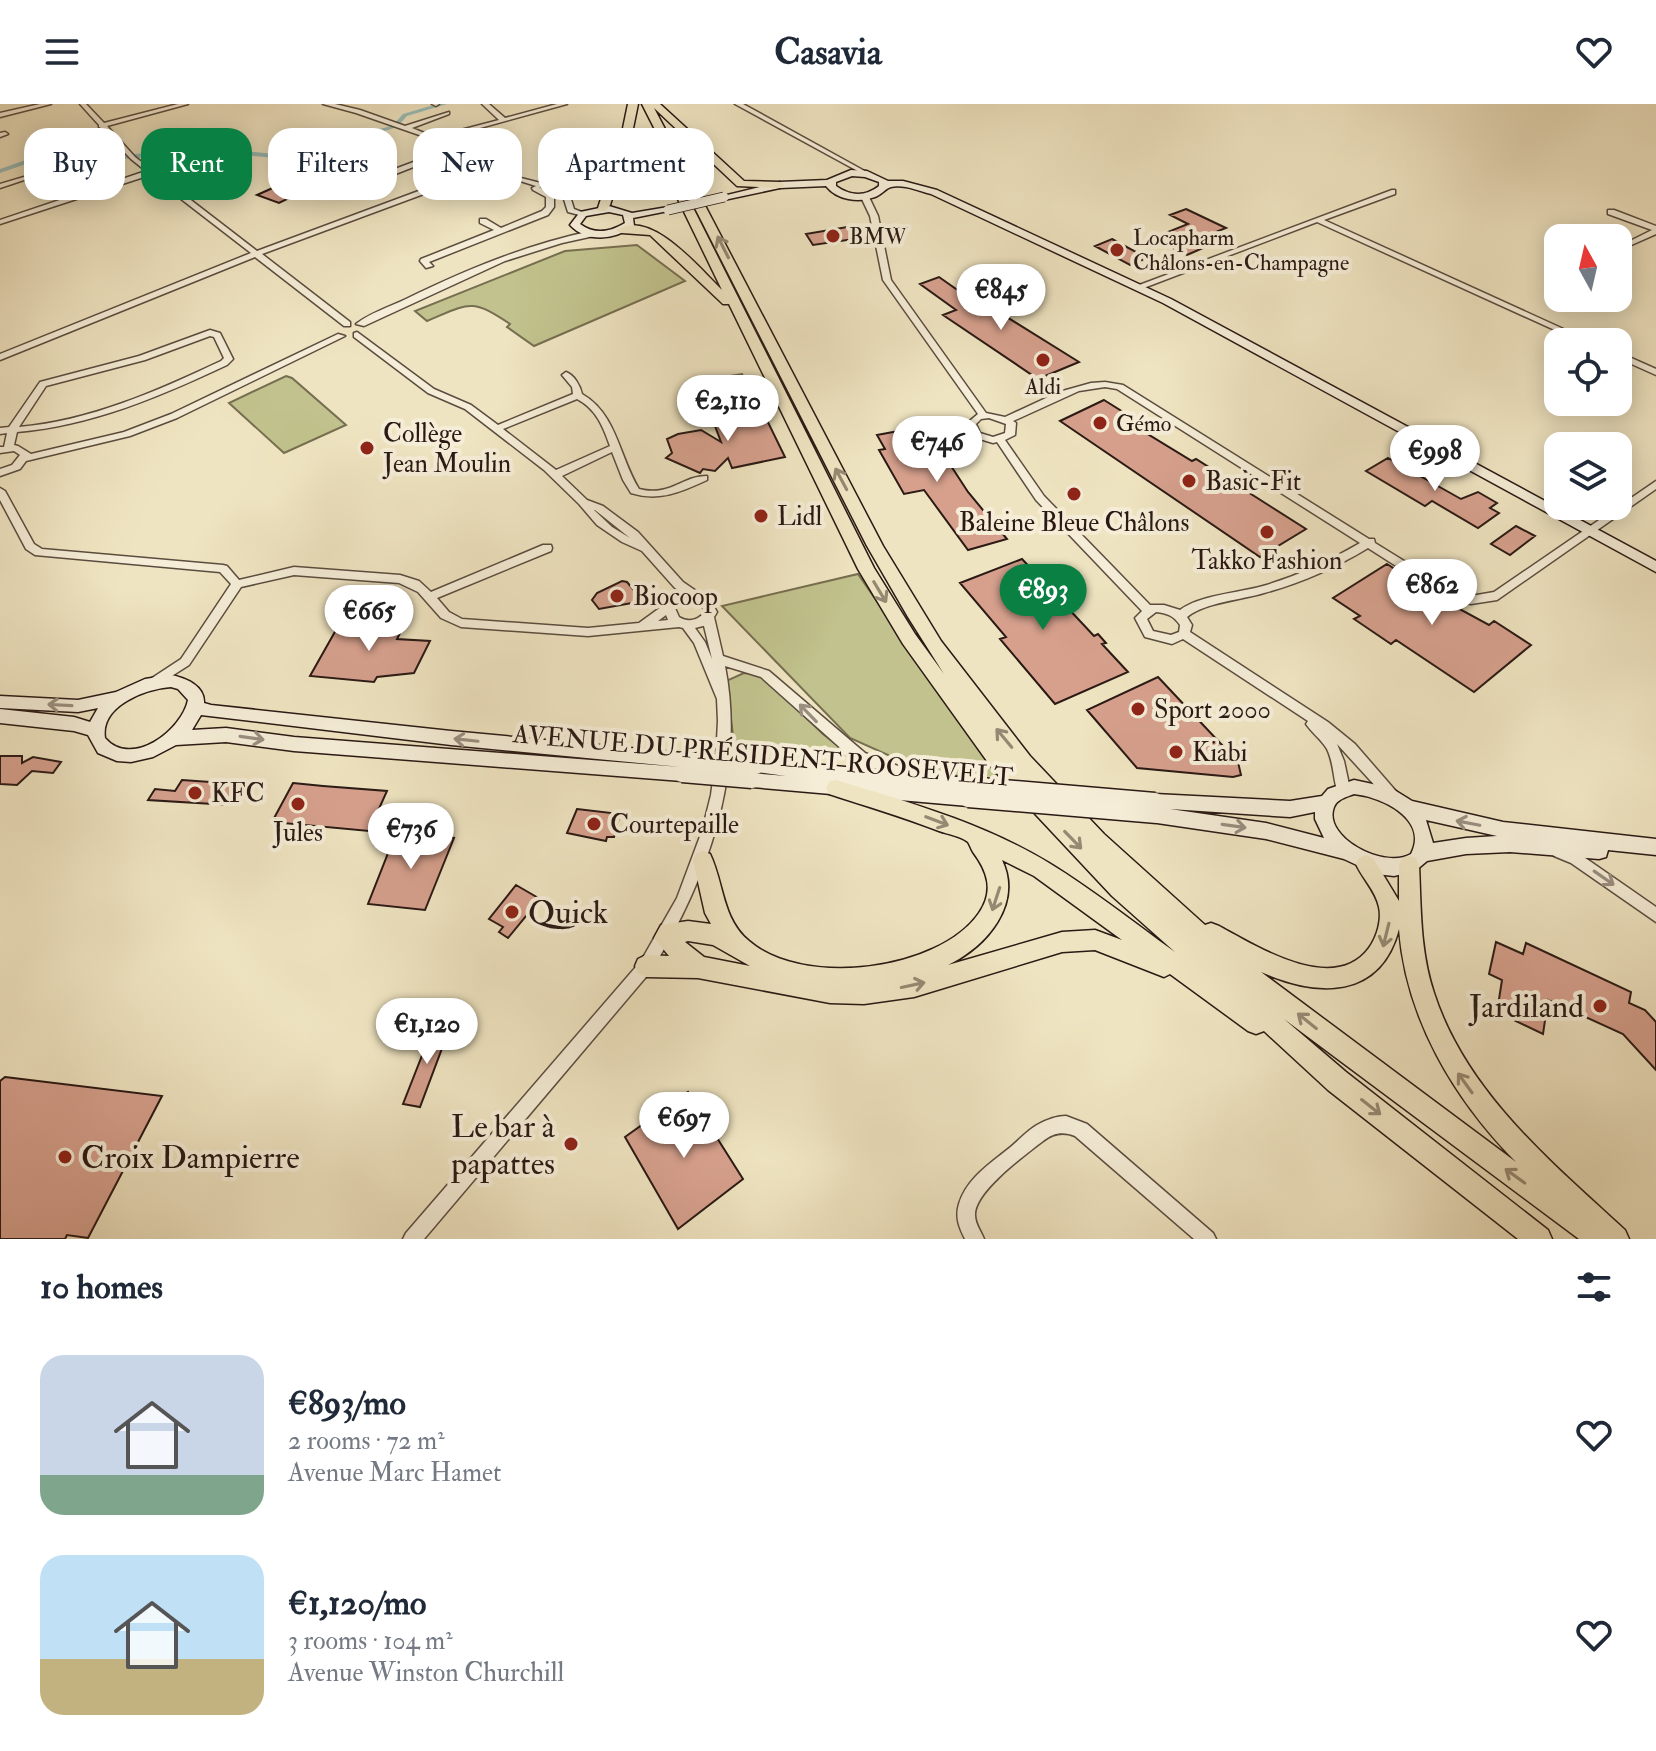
<!DOCTYPE html>
<meta charset="utf-8">
<style>
:root{--surface:#fff;--page:#f6f6f7;--text:#1f2937;--muted:#747a83;--accent:#0b8043}
body{margin:0;font-family:"IM FELL Double Pica",serif;background:var(--page);color:var(--text);height:100vh;display:flex;flex-direction:column;font-size:30px;white-space:nowrap}
*{box-sizing:border-box;margin:0}
p{font-size:26px;color:var(--muted)}
.icon{flex:none;width:44px;height:44px;fill:none;stroke:currentColor;stroke-width:2;stroke-linecap:round;stroke-linejoin:round}
.map{position:relative;height:1135px;overflow:hidden}
.side{display:flex;flex-direction:column;background:var(--surface);flex:1}
.side>*{flex:none}
.guide{position:absolute;left:24px;top:24px;width:800px;height:72px;display:flex;gap:16px}
.needle{width:52px;rotate:352deg}
.fabs{position:absolute;left:1544px;top:120px;display:grid;gap:16px}
.fabs a{display:grid;place-items:center;width:88px;height:88px;border-radius:16px;background:var(--surface);box-shadow:0 4px 20px #0003;font-size:40px}
.price{position:absolute;translate:-50% -68px;padding:0 18px;border-radius:28px;background:#fff;color:#222;font-size:26px;line-height:52px;filter:drop-shadow(0 2px 4px #0008)}
.price::after{content:'';position:absolute;left:50%;top:48px;width:24px;height:18px;margin-left:-12px;background:inherit;clip-path:polygon(0 0,100% 0,50% 100%)}
.price.active{background:var(--accent);color:#fff}
ul{padding:0;list-style:none}
li{display:flex;align-items:center;gap:24px;height:200px;padding:0 40px}
li span{display:grid;place-items:center;flex:none;width:224px;height:160px;border-radius:24px;color:#555}
li>.icon{margin-inline-start:auto}
span .icon{width:96px;height:96px;fill:#fffc;stroke-width:1}
li b{font-size:34px}
h2{display:flex;justify-content:space-between;align-items:center;height:96px;padding:0 40px;font-size:34px}
.chip{padding:0 28px;border-radius:24px;background:var(--surface);box-shadow:0 4px 20px #0003;font-size:28px;line-height:72px}
.chip.active{background:var(--accent);color:#fff}
header{display:flex;justify-content:space-between;align-items:center;height:104px;padding:0 40px;background:var(--surface);font-size:36px;font-weight:800}
.map>svg:first-child{display:block}
</style>
<header><svg class="icon" aria-label="menu" viewBox="0 0 24 24"><path d="M4 6h16M4 12h16M4 18h16"/></svg>Casavia<svg class="icon" aria-label="heart" viewBox="0 0 24 24"><path d="M12 20l-8-8c-3-5 5-10 8-4 3-6 11-1 8 4z"/></svg></header>
<div class="map">
<svg width="1656" height="1135" viewBox="0 0 1656 1135">
<rect width="100%" height="100%" fill="#efe4c1"/>
<filter id="stains"><feTurbulence type="fractalNoise" baseFrequency=".0025" numOctaves="4"/><feColorMatrix values="0 0 0 0 .2 0 0 0 0 .09 0 0 0 0 .02 0 0 0 .5 -.17"/></filter>
<radialGradient id="worn" r=".72"><stop offset=".6" stop-color="#630" stop-opacity="0"/><stop offset="1" stop-color="#630" stop-opacity=".3"/></radialGradient>
<path fill="#c1c28d" stroke="#766e50" stroke-width="2" d="M637 141 685 177 534 242 507 223 510 220C471 194 470 199 427 217L415 207 565 147Z
M742 270 757 302 702 312 692 278Z
M286 272 292 274 346 321 284 349 229 299Z
M858 470 1000 676 928 669 850 634 722 502Z
M744 569 760 570 823 630 851 652 734 639 726 577Z"/>
<g fill="none" stroke-linecap="round" stroke-linejoin="round">
<path fill="#9abeb8" fill-rule="evenodd" d="M437 0H447L407 12 397 23 388 26 275 54 213 48 122 55 58 49 0 69V65L57 45 122 51 213 44 275 50 384 24 393 21 403 10Z"/>
</g>
<path fill="#d6a08d" stroke="#2a1914" stroke-width="2" d="M369 31 386 41 378 44 392 53 354 66 319 47Z
M306 69 324 74 322 78 279 99 257 91Z
M1186 105 1226 124 1198 135 1210 141 1187 151 1153 134 1188 120 1170 111Z
M853 122 861 134 813 141 806 130Z
M1112 135 1147 154 1130 161 1095 142Z
M939 173 976 199 981 197 1079 258 1038 275 943 211 956 206 920 180Z
M1104 296 1139 318 1133 321 1192 357 1196 355 1306 425 1260 453 1060 317Z
M761 304 785 353 732 364 728 354 715 367 703 365 700 369 666 354 672 349 667 335 678 330 701 326 721 338 712 314Z
M925 322 968 388 1007 435 968 446 924 386 904 390 879 346 885 345 877 331Z
M1388 354 1461 395 1478 388 1497 399 1490 404 1499 409 1478 424 1432 397 1425 402 1366 367Z
M1516 422 1535 432 1510 451 1491 440Z
M1022 455 1094 532 1098 530 1106 539 1102 540 1128 568 1055 600 1000 535 1006 533 960 479Z
M1387 460 1441 495 1489 521 1494 517 1531 541 1474 588 1396 536 1391 540 1354 515 1360 512 1333 494Z
M622 477 627 478 643 497 599 505 592 496 597 489Z
M341 517 403 523 397 535 430 537 414 569 377 573 374 578 310 572Z
M1158 573 1238 658 1241 671 1233 673 1137 664 1087 606Z
M0 652H22V659L33 653 61 658 53 669 32 667 17 681 0 680Z
M182 676 210 678 211 676 243 679 237 690H241L237 699 230 701 148 696 155 685 175 687Z
M293 679 323 682 387 687 369 727 272 718Z
M577 705 620 710 614 733H607L606 737 567 729Z
M396 729 454 734 425 806 368 800Z
M516 781 540 795 508 834 499 828 503 823 489 815Z
M1496 838 1523 850 1526 839 1631 888 1629 899 1645 906 1656 918V966L1623 930 1548 896 1543 930 1497 908 1502 876 1489 870Z
M434 921 450 923 420 1003 403 1000Z
M5 973 162 992 88 1134 67 1131 65 1135H0V977Z
M688 988 743 1075 678 1125 625 1033Z"/>
<g fill="none" stroke-linecap="round" stroke-linejoin="round">
<g stroke="#5b4c3f" stroke-width="3">
<path id="minor" d="M40 0H51L0 13V9Z
M80 0H86L104 19 178 0H188L107 22 135 53 257 147 486 62 454 47 337 93H331V89L340 86 325 79V77H329L347 84 365 77 348 69V67L371 74 448 45 425 33 356 9 323 0H335L360 6 405 22 449 8V10L412 24 434 33 499 16 482 0H489L505 14 557 0H567L440 35 521 74 568 86 574 105 587 110 583 112 568 108 562 89 539 83 554 92V103L548 111 429 158 433 162 426 164 420 157 421 155 494 126 480 119V115H486L501 124 542 107 546 103V93L533 86 532 84 536 82 517 76 491 65 262 150 350 218V222H344L255 153 0 256V250L251 149 150 71 0 120V116L146 67 131 55 101 24 99 23V21Z
M432 0H439L436 2Z
M735 0H743L870 70 865 71Z
M0 29 5 28 8 30 0 33Z
M34 70 39 71 0 84V80Z
M1392 86H1395V90L1324 116 1592 238H1581L1317 118 1141 185 1134 183Z
M862 91H868L878 112 891 176 986 309 1005 313 1059 288 1091 279 1105 278 1123 281 1369 435H1374L1375 439 1451 486 1471 492 1494 488 1656 377V385L1497 496 1471 500 1443 492 1368 444C1335 464 1301 479 1264 489 1241 496 1206 498 1187 513L1192 521 1190 528 1328 618 1355 640 1401 693 1399 697 1394 699 1389 697 1337 640 1344 657 1350 685 1348 689 1343 690 1338 689C1333 675 1334 659 1327 645 1321 635 1312 629 1306 620L1308 617 1183 535 1172 540 1145 533 1135 514 1142 507 1036 396 997 338 993 339 973 333 966 320 978 310 883 176 870 112 861 93ZM1105 283 1117 285 1360 439C1329 457 1297 472 1263 482 1238 489 1200 491 1180 506L1164 501H1150L1044 392 1005 336 1015 331 1016 319 1013 317 1079 287ZM989 314 1006 320 1005 329 993 333 980 329 976 320 981 315ZM1156 508C1167 509 1174 512 1180 521L1179 528 1171 531 1153 527 1147 515Z
M1608 106H1614L1656 122V130L1618 147V143L1652 126 1608 110Z
M210 226 220 229 233 255 227 261C161 292 91 322 17 328L14 341 18 342 31 350 124 328 171 310 338 230 345 232 177 314 130 332 26 357 20 365 0 372V365L12 361 20 351 14 347 0 349V343H4L7 329 0 330V324L9 323 40 278 139 252ZM210 232 214 233 224 254 221 257C157 287 90 317 19 323L46 282 145 256Z
M357 228 434 285 471 301 498 321 573 290 572 283 562 271 566 268C574 271 580 281 582 290 617 310 619 353 639 385 670 393 682 372 707 372V376C681 388 659 398 631 389L623 376 612 348 562 372 587 396 603 402 638 428 683 478 702 491 708 492 717 508 714 513 723 552 769 567 865 649 916 669 918 673 916 677 911 678 855 657 761 573 725 562C746 669 707 777 651 867L424 1135H403L406 1129 641 857 677 794 702 727 711 691 716 654 718 617 717 595 694 539 683 524 679 523 588 532 461 523 441 514 418 488 399 479 294 471 241 483 189 561 153 584 149 582 147 579 149 576 181 555 231 480 220 468 35 451 26 445 0 396V384L5 387 34 440 42 445 223 461 227 462 239 476 294 463 400 471 419 477 431 488 543 441H551L552 444 551 447 437 494 449 508 462 515 588 524 639 519 668 498 685 490 675 484 642 447 622 438 597 421 579 400 544 366 465 305 428 289 354 233V229ZM577 295C596 305 603 322 610 342L556 366 503 325ZM594 406H595L630 434 612 423ZM695 497 700 498 705 508C698 516 689 519 679 513L675 504 688 498ZM666 511 668 516 658 517ZM703 522H704L712 555 705 538 695 524Z
M1618 248 1656 265V271L1618 254Z
M1559 742 1581 751 1656 803V818L1571 759 1554 752 1552 748 1554 744Z
M1066 1012 1087 1020 1213 1129 1216 1135H1194L1075 1032C1063 1027 1053 1029 1043 1037 1025 1051 974 1088 975 1111 975 1120 981 1127 984 1135H965C959 1123 955 1113 959 1100 967 1073 993 1058 1013 1041 1021 1034 1028 1026 1037 1021 1046 1016 1056 1012 1066 1012Z"/>
</g>
<g stroke="#5b4c3f" stroke-width="3">
<path id="tertiary" d="M591 127 595 130 594 132 562 139 505 157 364 222 356 220C370 209 389 203 406 195 466 166 525 141 591 127Z"/>
</g>
<g stroke="#2a1914" stroke-width="3">
<path id="secondary" d="M851 66 867 67 888 77H903L937 86 1171 195 1656 457V468L1163 199 931 90C919 87 903 80 891 83 886 84 881 91 875 93 858 99 837 96 826 82L780 84 724 96 719 93 780 78 827 76ZM852 72 865 73 879 78V82C865 93 850 92 836 82V78Z
M609 102 632 109 668 103 673 106 633 114 634 122C614 136 587 139 570 121L580 108ZM609 108 623 111 625 119C610 128 595 131 580 120L586 112Z
M171 571C186 574 205 582 204 599L211 601 451 627 683 649 689 651 692 656 689 661 682 663 688 665 691 670 688 675 682 677 294 647 226 638 176 641 153 653 131 658 117 657 98 649 88 631 74 627 0 619V605L74 613 90 618 98 604 78 608 0 604V592L78 596 116 588 145 575ZM171 583 178 585 188 596C182 626 132 665 105 634 100 601 146 585 171 583ZM201 611 451 641 681 663 294 633 226 624 192 626Z
M756 655 968 674 974 676 977 681 974 686 969 688 974 690 977 695 974 700 968 702 752 683 746 681 743 676 746 671 752 669 786 672 750 667 747 662 750 657Z
M1354 676 1391 684 1412 697 1503 718 1656 735V751L1608 746 1606 753 1599 755 1510 748 1466 750 1427 757 1415 767 1394 772 1376 770 1344 755 1266 735 1157 719 1151 716 1148 711 1155 704 1149 702 1146 697 1149 692 1155 690 1290 697 1322 692 1328 685ZM1354 690C1382 693 1429 715 1411 750 1384 766 1322 733 1334 703 1337 695 1347 693 1354 690ZM1170 705 1290 713 1315 708V715L1324 734 1266 719ZM1426 716 1497 732 1466 734 1433 739Z"/>
</g>
<g stroke="#2a1914" stroke-width="3">
<path id="primary" d="M628 0H638L631 34 610 101 605 107H597L621 34Z
M642 0H660L744 77 780 78 785 81 780 84 737 82 654 4 883 442 941 537 1030 652 1104 730 1205 821 1211 819 1219 822C1256 842 1334 892 1369 844 1377 833 1382 816 1379 803 1376 787 1362 774 1356 760L1359 754 1366 751 1373 754 1399 797V761L1402 754 1409 752 1416 754 1419 761C1421 804 1420 847 1434 889 1466 988 1551 1058 1625 1126L1629 1135H1579L1284 915 1346 968 1548 1126 1552 1135H1518L1328 986 1264 927 1256 930 1248 927 1170 870 1164 873 1095 846 1062 848 914 893 864 900 830 899 698 874 646 873 638 869 635 862 638 855 646 851 669 852 654 834 661 821 688 817 711 820 705 809 693 756 696 750 703 747 710 750C724 779 722 815 749 837 803 884 939 867 979 809 994 787 988 768 973 748 971 745 970 741 968 738 961 732 947 730 939 727 903 713 866 702 829 690L826 684 829 678 836 676C908 698 983 719 1049 759 1092 785 1133 818 1175 848L1112 792 992 664 903 540 858 465 729 200H723L650 131 622 129 616 126C651 104 699 164 722 186L657 52 666 50 874 464 915 530 944 570 908 513 867 442ZM962 594 1017 663 1021 668ZM1002 756 1034 772 1122 836 1095 826 1062 828 948 861C987 842 1023 800 1002 756ZM1399 825C1406 915 1454 995 1516 1058L1261 868C1317 893 1380 896 1399 825ZM688 837 713 841 750 862 704 853 685 838Z"/>
</g>
<use href="#minor" fill="#f5edd7" fill-rule="evenodd"/>
<use href="#tertiary" fill="#f5edd7" fill-rule="evenodd"/>
<use href="#secondary" fill="#f5edd7" fill-rule="evenodd"/>
<use href="#primary" fill="#efe4c1" fill-rule="evenodd"/>
<g stroke="#2a1914" stroke-width="11" stroke-linecap="butt">
<path id="secondary-bridge-far1" d="M668 106 724 93"/>
</g>
<g stroke="#2a1914" stroke-width="19" stroke-linecap="butt">
<path id="secondary-bridge" d="M683 656 756 662
M682 670 752 676
M968 681 1155 697
M968 695 1157 711"/>
</g>
<use href="#secondary-bridge-far1" stroke="#f5edd7" stroke-width="9"/>
<use href="#secondary-bridge" stroke="#f5edd7" stroke-width="16"/>
</g>
<defs><path id="oneway-shaft" d="M-6 0H5M1.5-3L5.5 0L1.5 3" fill="none" stroke-width="1.6" stroke-linecap="round" stroke-linejoin="round" transform="scale(2)"/></defs>
<g stroke="#968973">
<use href="#oneway-shaft" transform="translate(723 143) rotate(-117)"/>
<use href="#oneway-shaft" transform="translate(841 375) rotate(-118)"/>
<use href="#oneway-shaft" transform="translate(880 488) rotate(59)"/>
<use href="#oneway-shaft" transform="translate(1004 634) rotate(-130)"/>
<use href="#oneway-shaft" transform="translate(937 717) rotate(21)"/>
<use href="#oneway-shaft" transform="translate(1073 736) rotate(46)"/>
<use href="#oneway-shaft" transform="translate(996 795) rotate(108)"/>
<use href="#oneway-shaft" transform="translate(1386 831) rotate(104)"/>
<use href="#oneway-shaft" transform="translate(913 881) rotate(-12)"/>
<use href="#oneway-shaft" transform="translate(1307 917) rotate(-141)"/>
<use href="#oneway-shaft" transform="translate(1465 979) rotate(-126)"/>
<use href="#oneway-shaft" transform="translate(1371 1003) rotate(38)"/>
<use href="#oneway-shaft" transform="translate(1515 1072) rotate(-144)"/>
</g>
<g stroke="#9a8e7f">
<use href="#oneway-shaft" transform="translate(60 601) rotate(-177)"/>
<use href="#oneway-shaft" transform="translate(808 609) rotate(-134)"/>
<use href="#oneway-shaft" transform="translate(252 634) rotate(8)"/>
<use href="#oneway-shaft" transform="translate(466 636) rotate(-174)"/>
<use href="#oneway-shaft" transform="translate(1468 719) rotate(-169)"/>
<use href="#oneway-shaft" transform="translate(1234 722) rotate(8)"/>
<use href="#oneway-shaft" transform="translate(1604 774) rotate(35)"/>
</g>
<g fill="#8f2418" stroke="#f5edd7" stroke-width="3">
<circle cx="833" cy="132" r="8"/>
<circle cx="1117" cy="146" r="8"/>
<circle cx="1043" cy="256" r="8"/>
<circle cx="1100" cy="319" r="8"/>
<circle cx="367" cy="344" r="8"/>
<circle cx="1189" cy="377" r="8"/>
<circle cx="1074" cy="390" r="8"/>
<circle cx="761" cy="412" r="8"/>
<circle cx="1267" cy="428" r="8"/>
<circle cx="617" cy="492" r="8"/>
<circle cx="1138" cy="605" r="8"/>
<circle cx="1176" cy="648" r="8"/>
<circle cx="195" cy="689" r="8"/>
<circle cx="298" cy="700" r="8"/>
<circle cx="594" cy="720" r="8"/>
<circle cx="512" cy="808" r="8"/>
<circle cx="1600" cy="902" r="8"/>
<circle cx="571" cy="1040" r="8"/>
<circle cx="65" cy="1053" r="8"/>
</g>
<g text-anchor="middle" stroke-width="8" stroke-linejoin="round" paint-order="stroke">
<g font-size="22" fill="#2a1914" stroke="#f5edd7" text-anchor="start">
<text x="849" y="140">BMW</text>
<text x="1133" y="141">Locapharm<tspan x="1133" dy="25">Châlons-en-Champagne</tspan></text>
<text x="1043" y="290" text-anchor="middle">Aldi</text>
<text x="1116" y="327">Gémo</text>
</g>
<g font-size="26" fill="#2a1914" stroke="#f5edd7" text-anchor="start">
<text x="383" y="338">Collège<tspan x="383" dy="30">Jean Moulin</tspan></text>
<text x="1205" y="386">Basic-Fit</text>
<text x="777" y="421">Lidl</text>
<text x="1074" y="427" text-anchor="middle">Baleine Bleue Châlons</text>
<text x="1267" y="465" text-anchor="middle">Takko Fashion</text>
<text x="633" y="501">Biocoop</text>
<text x="1154" y="614">Sport 2000</text>
<text x="1192" y="657">Kiabi</text>
<text x="211" y="698">KFC</text>
<text x="610" y="729">Courtepaille</text>
<text x="298" y="737" text-anchor="middle">Jules</text>
</g>
<g font-size="26" fill="#2a1914" stroke="#f5edd7">
<text transform="translate(763 651) rotate(5)" y="9">AVENUE DU PRÉSIDENT ROOSEVELT</text>
</g>
<g font-size="32" fill="#2a1914" stroke="#f5edd7" text-anchor="start">
<text x="528" y="819">Quick</text>
<text x="1584" y="913" text-anchor="end">Jardiland</text>
<text x="555" y="1033" text-anchor="end">Le bar à<tspan x="555" dy="37">papattes</tspan></text>
<text x="81" y="1064">Croix Dampierre</text>
</g>
</g>
<rect width="100%" height="100%" filter="url(#stains)"/>
<rect width="100%" height="100%" fill="url(#worn)"/>
</svg>
<div class="fabs">
<a><svg class="needle" viewBox="-14 -14 28 28"><path d="M0-13l5 13h-10z" fill="#e53935"/><path d="M0 13l5-13h-10z" fill="#747a83"/></svg></a>
<a><svg class="icon" aria-label="locate" viewBox="0 0 24 24"><circle cx="12" cy="12" r="6"/><path d="M12 2v4M12 18v4M2 12h4M18 12h4"/></svg></a>
<a><svg class="icon" aria-label="layers" viewBox="0 0 24 24"><path d="M12 4l9 5-9 5-9-5zM3 14l9 5 9-5"/></svg></a>
</div>
<b class="price" style="left:1001px;top:228px">€845</b>
<b class="price" style="left:728px;top:339px">€2,110</b>
<b class="price" style="left:937px;top:380px">€746</b>
<b class="price" style="left:1435px;top:389px">€998</b>
<b class="price" style="left:1432px;top:523px">€862</b>
<b class="price active" style="left:1043px;top:528px">€893</b>
<b class="price" style="left:369px;top:549px">€665</b>
<b class="price" style="left:411px;top:767px">€736</b>
<b class="price" style="left:427px;top:962px">€1,120</b>
<b class="price" style="left:684px;top:1056px">€697</b>
<div class="guide">
<a class="chip">Buy</a>
<a class="chip active">Rent</a>
<a class="chip">Filters</a>
<a class="chip">New</a>
<a class="chip">Apartment</a>
</div>
</div>
<section class="side">
<h2>10 homes<svg class="icon" aria-label="filters" viewBox="0 0 24 24"><path d="M4 7h16M4 17h16"/><circle cx="9" cy="7" r="2"/><circle cx="15" cy="17" r="2"/></svg></h2>
<ul>
<li><span style="background:linear-gradient(#c9d6e8 75%,#7fa58c 0)"><svg class="icon" aria-label="home" viewBox="0 0 24 24"><path d="M3 11l9-7 9 7M6 9v11h12V9"/></svg></span><div><b>€893/mo</b><p>2 rooms · 72 m²</p><p>Avenue Marc Hamet</p></div><svg class="icon" aria-label="heart" viewBox="0 0 24 24"><path d="M12 20l-8-8c-3-5 5-10 8-4 3-6 11-1 8 4z"/></svg></li>
<li><span style="background:linear-gradient(#bfe0f5 65%,#c2b280 0)"><svg class="icon" aria-label="home" viewBox="0 0 24 24"><path d="M3 11l9-7 9 7M6 9v11h12V9"/></svg></span><div><b>€1,120/mo</b><p>3 rooms · 104 m²</p><p>Avenue Winston Churchill</p></div><svg class="icon" aria-label="heart" viewBox="0 0 24 24"><path d="M12 20l-8-8c-3-5 5-10 8-4 3-6 11-1 8 4z"/></svg></li>
</ul>
</section>
